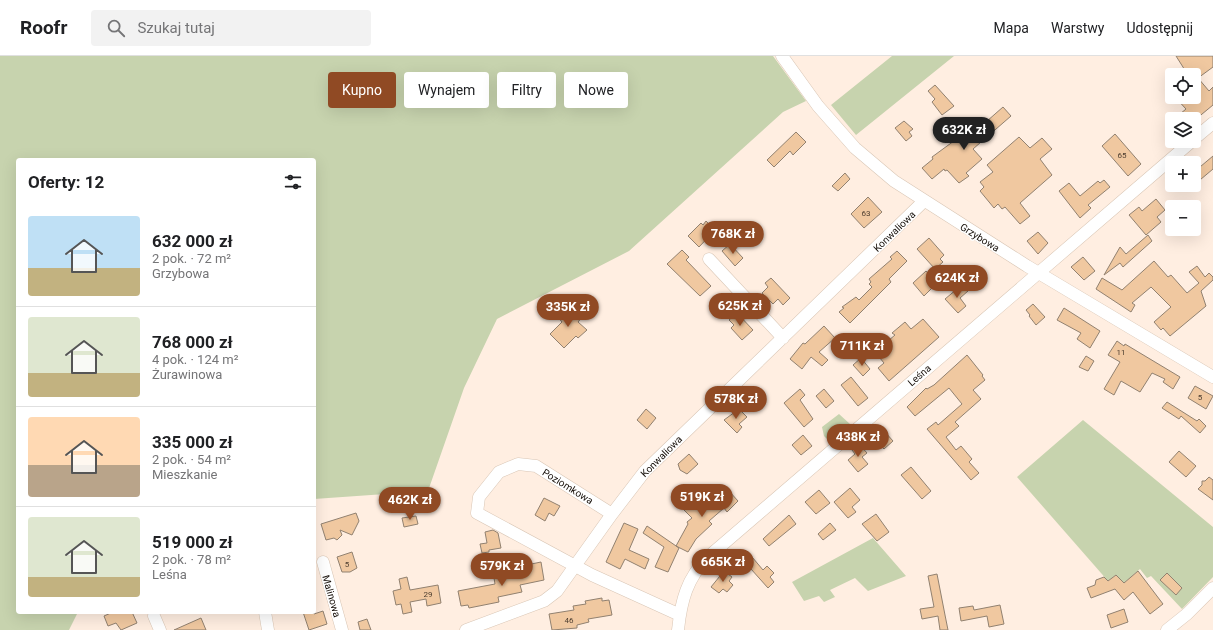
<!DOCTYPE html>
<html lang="pl">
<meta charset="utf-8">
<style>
:root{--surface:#fff;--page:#f2f2f2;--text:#202124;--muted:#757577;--line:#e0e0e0;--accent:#904a24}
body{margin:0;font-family:Roboto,sans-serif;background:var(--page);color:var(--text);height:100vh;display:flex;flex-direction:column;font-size:15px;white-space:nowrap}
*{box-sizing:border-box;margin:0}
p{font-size:13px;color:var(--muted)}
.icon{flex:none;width:22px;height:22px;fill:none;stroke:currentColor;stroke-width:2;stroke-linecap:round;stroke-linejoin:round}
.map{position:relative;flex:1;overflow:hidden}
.side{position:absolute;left:16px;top:102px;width:300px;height:456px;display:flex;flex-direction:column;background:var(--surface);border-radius:4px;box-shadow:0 4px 16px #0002}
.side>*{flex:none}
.banner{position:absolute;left:328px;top:16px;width:380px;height:36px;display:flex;gap:8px}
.tools{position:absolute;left:1165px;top:12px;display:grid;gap:8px}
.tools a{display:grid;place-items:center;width:36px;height:36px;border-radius:4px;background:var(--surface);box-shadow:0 4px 16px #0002;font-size:20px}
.price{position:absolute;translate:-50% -34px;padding:0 9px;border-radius:14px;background:var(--accent);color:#fff;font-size:13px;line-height:26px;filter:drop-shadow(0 1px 2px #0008)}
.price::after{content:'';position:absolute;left:50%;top:24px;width:12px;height:9px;margin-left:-6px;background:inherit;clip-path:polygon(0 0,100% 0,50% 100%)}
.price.selected{background:#222;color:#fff}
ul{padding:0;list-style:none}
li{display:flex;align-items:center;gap:12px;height:100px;padding:0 12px}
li+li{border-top:1px solid var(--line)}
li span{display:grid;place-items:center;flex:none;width:112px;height:80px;border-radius:4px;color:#555}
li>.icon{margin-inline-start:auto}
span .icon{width:48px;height:48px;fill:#fffc;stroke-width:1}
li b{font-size:17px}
h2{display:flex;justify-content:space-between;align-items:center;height:48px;padding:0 12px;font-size:17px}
.chip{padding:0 14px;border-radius:4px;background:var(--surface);box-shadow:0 4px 16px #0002;font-size:14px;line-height:36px}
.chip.selected{background:var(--accent);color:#fff}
header{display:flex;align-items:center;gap:24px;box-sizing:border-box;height:56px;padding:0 20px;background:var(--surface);border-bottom:1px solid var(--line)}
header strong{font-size:19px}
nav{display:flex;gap:22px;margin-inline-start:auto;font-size:14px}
.search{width:280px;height:36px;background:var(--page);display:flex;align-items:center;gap:10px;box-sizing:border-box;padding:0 14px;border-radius:4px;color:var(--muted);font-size:15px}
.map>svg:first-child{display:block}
</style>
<header>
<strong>Roofr</strong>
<div class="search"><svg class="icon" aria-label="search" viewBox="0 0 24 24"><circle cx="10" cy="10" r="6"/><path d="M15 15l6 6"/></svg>Szukaj tutaj</div>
<nav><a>Mapa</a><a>Warstwy</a><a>Udostępnij</a></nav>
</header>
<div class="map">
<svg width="1213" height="574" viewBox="0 0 1213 574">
<rect width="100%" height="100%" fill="#ffeee1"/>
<path fill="#c7d3ae" d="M0 0H773L806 45 783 56 629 195 497 263 464 332 428 435 314 443V104H18V556H78L69 574H0Z
M892 0H954L856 79 831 49Z
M839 358 850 368 829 385 824 380 822 371Z
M1083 364 1213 471V521L1182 553 1151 520 1147 522 1140 513 1124 527 1116 519 1108 525 1017 421Z
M873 482 906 520 868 535 855 522 830 534 835 541 824 546 819 540 804 545 792 526Z"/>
<path fill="#f0c8a0" stroke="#918170" d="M1176 0H1213V11L1198 22 1209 35 1213 31V49L1196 63H1174L1186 53 1175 41H1194V19H1188Z
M935 29 954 50 942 59 932 46 935 43 928 35Z
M1003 51 1011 60 973 93 982 103 966 117 969 120 959 127 947 114 945 115 944 113 932 123 922 112 933 103 932 101 958 82 962 87Z
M904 65 913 73 909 76 912 80 906 85 895 72Z
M796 76 806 86 793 99 790 95 774 111 767 104Z
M1115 78 1141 108 1128 120 1102 90Z
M1019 81 1030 92 1042 82 1052 93 1040 103 1052 119 1020 147 1030 160 1020 168 1005 151 1002 153 998 148 994 152 980 135 984 131 980 126 993 116 987 109Z
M1213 100V113L1194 129V116Z
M845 117 850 123 838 135 832 130Z
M1104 124 1110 131 1088 149 1091 152 1080 162 1059 135 1069 127 1080 140 1098 125 1100 127Z
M868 141 882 156 864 172 851 158Z
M1156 143 1165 154 1157 161 1161 166 1146 179 1129 159 1139 151 1142 155Z
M706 165 715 174 699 191 688 180 701 167 703 169Z
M1038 176 1048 187 1038 198 1027 185Z
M1148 179 1152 185 1123 211 1120 207 1104 219 1120 191 1126 198Z
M929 182 944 199 940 203 943 206 935 213 917 193Z
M730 188 743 202 735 210 722 195Z
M682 194 689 201 686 204 711 230 700 240 667 208Z
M897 195 907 205 889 223 891 226 850 267 839 256 844 252 842 251 856 241 859 244 872 231 869 228 871 226 869 223 892 203 890 201Z
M1083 201 1095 215 1084 224 1071 211Z
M1154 205 1168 221 1171 219 1187 237 1199 227 1189 216 1197 210 1205 221 1209 217 1213 221V224L1201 235 1206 250 1170 280 1163 272 1161 274 1154 266 1171 251 1151 231 1132 247 1135 249 1131 256 1096 233 1102 222 1122 234Z
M926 215 937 227 924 240 913 227Z
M771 222 790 242 783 249 778 243 773 248 762 237 768 231 765 227Z
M963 228 968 235 960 242 966 250 958 257 945 243Z
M1033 248 1045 261 1036 269 1029 260 1030 259 1026 254Z
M565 252 570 257 574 253 582 261 578 266 587 274 578 282 576 280 564 292 550 278 562 266 557 260Z
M1064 252 1100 275 1090 292 1077 283 1081 277 1057 264Z
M737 257 753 274 742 284 731 272 734 269 729 264Z
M923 263 939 281 889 325 878 312 884 307 875 296 895 279 892 277 905 266 911 273Z
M824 270 835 282 819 296 828 304 822 310 811 301 802 313 790 303 803 287 805 288Z
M1117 285 1124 290 1125 288 1180 321 1173 333 1163 326 1165 323 1152 317 1140 336 1121 325 1114 339 1104 333 1120 306 1108 299Z
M967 299 983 319 982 320 985 324 973 334 981 343 955 366 959 370 946 381 956 394 961 390 972 403 969 406 979 417 971 424 927 373 936 366 938 369 962 348 949 332 915 360 907 351 926 332 927 333 934 329Z
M1086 300 1094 305 1088 315 1079 311Z
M861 302 870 313 863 320 853 309Z
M851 321 868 342 858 350 841 329Z
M1195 330 1213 340 1206 353 1188 342Z
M800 333 805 339 800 344 813 363 804 371 784 347Z
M824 333 834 345 826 352 816 340Z
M1167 346 1197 365 1199 363 1206 370 1200 377 1181 360 1179 363 1162 352Z
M646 353 656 362 647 373 637 364Z
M739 353 747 361 739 368 742 371 737 377 724 364Z
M885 376 893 385 884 393 875 384Z
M803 379 812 390 801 399 792 389Z
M859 388 867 397 862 401 868 408 858 416 848 404 855 398 852 394Z
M1179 395 1196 410 1186 421 1169 406Z
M689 398 698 408 687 418 680 414 678 408Z
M911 411 931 435 922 443 901 419Z
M1209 421 1213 424V444L1198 433 1202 429V425H1205Z
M850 432 860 444 852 451 856 456 848 462 834 446Z
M819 434 830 447 816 458 805 446Z
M729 435 738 445 727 456 724 452 709 465 712 468 696 483 688 496 676 490 688 468 687 466 692 462 683 453 698 440 711 451Z
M544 442 560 450 554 460 549 457 545 465 535 459Z
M356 457 359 465 352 479 340 474 342 479 337 484 334 482 326 484 321 468Z
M876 458 889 476 877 485 862 468Z
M789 459 796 468 769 490 763 483Z
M416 460 418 468 404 471 402 462Z
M624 467 638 473 629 494 649 503 645 513 625 503 620 513 606 506Z
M830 467 836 474 823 484 818 478Z
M647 470 679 492 668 516 655 511 664 491 643 477Z
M493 474 498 477 501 492 489 494V496L482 497 480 488 487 487 485 476Z
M747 495 763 514 767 510 774 517 770 521 774 526 768 532 751 513 747 516 745 514 742 516 737 510 740 508 737 505Z
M352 496 357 512 350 516H342L337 501Z
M541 506 544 524 520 529 522 536 498 541 499 546 469 552 468 549 461 550 458 535 495 528 494 522 518 517 517 511Z
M724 515 732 521 729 525 733 529 727 536 723 533 719 537 711 531Z
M1138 515 1163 548 1150 558 1133 536 1124 544 1115 533 1091 542 1087 532 1095 529 1096 524 1104 521 1108 525 1116 519 1124 527Z
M1167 517 1182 532 1176 539 1160 524Z
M937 518 945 559 948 574H940L938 560 922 563 920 553 934 551 928 520Z
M407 521 410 534 438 529 441 547 427 550 426 543 410 546 412 556 403 558 401 548 396 549 393 535 401 533 399 523Z
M602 542V545L609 544 612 559 588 563 589 566 577 569V572L552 574 549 558 574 554 573 550 586 548 585 545Z
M1000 549 1004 568 989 571 987 560 961 565 959 552 973 550 974 554Z
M1124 553 1128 566 1111 572 1107 559Z
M323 555 327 568 309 574 303 556H313L314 558Z
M113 556H132L137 567 121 574 116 567 108 570 104 560Z
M201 562 206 574H174Z
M367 563 371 574H360L358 566Z"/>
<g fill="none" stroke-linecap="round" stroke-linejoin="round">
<g stroke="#d9c6b5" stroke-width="13">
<path id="minor" d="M782 0 818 50 855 92 894 125 1027 210 1213 321
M1194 83 1213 67
M709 203 783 282
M612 458 536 410 518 408 499 416 479 441 477 457 592 519 680 559
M323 506 342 574
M265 556 268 574
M154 560 160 574
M466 574 544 545 557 535 612 458 645 415 924 145
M678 574C681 545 687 522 708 501L1192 85
M1167 574 1187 558 1213 532"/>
</g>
<use href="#minor" stroke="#fff" stroke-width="12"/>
</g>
<g text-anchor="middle" stroke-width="3" stroke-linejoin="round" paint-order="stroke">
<g font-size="8" fill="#4c3d2f">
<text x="1122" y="102">65</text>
<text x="866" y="160">63</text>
<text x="1121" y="299">11</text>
<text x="1200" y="344">5</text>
<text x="347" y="511">5</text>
<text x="428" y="541">29</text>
<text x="569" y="567">46</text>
</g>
<g font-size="10" fill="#160f09" stroke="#fff">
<text transform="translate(894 175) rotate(-44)" y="4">Konwaliowa</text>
<text transform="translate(980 181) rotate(32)" y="4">Grzybowa</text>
<text transform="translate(919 319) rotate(-41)" y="4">Leśna</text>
<text transform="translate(661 400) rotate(-45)" y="4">Konwaliowa</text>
<text transform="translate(568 430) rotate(32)" y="4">Poziomkowa</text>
<text transform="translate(332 540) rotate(74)" y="4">Malinowa</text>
</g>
</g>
</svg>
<div class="tools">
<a><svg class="icon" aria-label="locate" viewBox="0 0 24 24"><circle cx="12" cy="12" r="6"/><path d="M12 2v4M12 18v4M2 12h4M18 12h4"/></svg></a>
<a><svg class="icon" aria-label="layers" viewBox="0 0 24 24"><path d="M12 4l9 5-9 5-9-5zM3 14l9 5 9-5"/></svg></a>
<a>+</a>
<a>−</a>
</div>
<b class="price selected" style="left:964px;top:95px">632K zł</b>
<b class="price" style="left:733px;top:199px">768K zł</b>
<b class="price" style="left:957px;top:243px">624K zł</b>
<b class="price" style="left:740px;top:271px">625K zł</b>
<b class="price" style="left:568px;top:272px">335K zł</b>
<b class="price" style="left:862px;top:311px">711K zł</b>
<b class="price" style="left:736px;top:364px">578K zł</b>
<b class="price" style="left:858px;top:402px">438K zł</b>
<b class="price" style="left:702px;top:462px">519K zł</b>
<b class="price" style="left:410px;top:465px">462K zł</b>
<b class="price" style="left:723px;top:527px">665K zł</b>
<b class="price" style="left:502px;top:531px">579K zł</b>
<div class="banner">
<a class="chip selected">Kupno</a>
<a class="chip">Wynajem</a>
<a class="chip">Filtry</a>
<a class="chip">Nowe</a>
</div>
<section class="side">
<h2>Oferty: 12<svg class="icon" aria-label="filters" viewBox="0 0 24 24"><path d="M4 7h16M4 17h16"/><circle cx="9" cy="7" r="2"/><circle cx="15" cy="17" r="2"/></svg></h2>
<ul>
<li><span style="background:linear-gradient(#bfe0f5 65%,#c2b280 0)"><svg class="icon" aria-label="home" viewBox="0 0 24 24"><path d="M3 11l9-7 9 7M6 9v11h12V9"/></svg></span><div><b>632 000 zł</b><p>2 pok. · 72 m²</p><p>Grzybowa</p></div></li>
<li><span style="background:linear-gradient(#dfe7d0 70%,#c2b280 0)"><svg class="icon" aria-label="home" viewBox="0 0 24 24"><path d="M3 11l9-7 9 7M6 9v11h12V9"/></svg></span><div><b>768 000 zł</b><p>4 pok. · 124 m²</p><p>Żurawinowa</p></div></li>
<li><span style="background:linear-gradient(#ffd9b3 60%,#b9a48a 0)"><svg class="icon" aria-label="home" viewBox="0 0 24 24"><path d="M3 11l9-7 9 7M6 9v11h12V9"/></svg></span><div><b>335 000 zł</b><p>2 pok. · 54 m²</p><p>Mieszkanie</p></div></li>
<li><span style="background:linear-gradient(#dfe7d0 75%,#c2b280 0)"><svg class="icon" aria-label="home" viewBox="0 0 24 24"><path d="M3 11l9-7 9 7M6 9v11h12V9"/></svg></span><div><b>519 000 zł</b><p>2 pok. · 78 m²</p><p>Leśna</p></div></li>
</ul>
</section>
</div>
